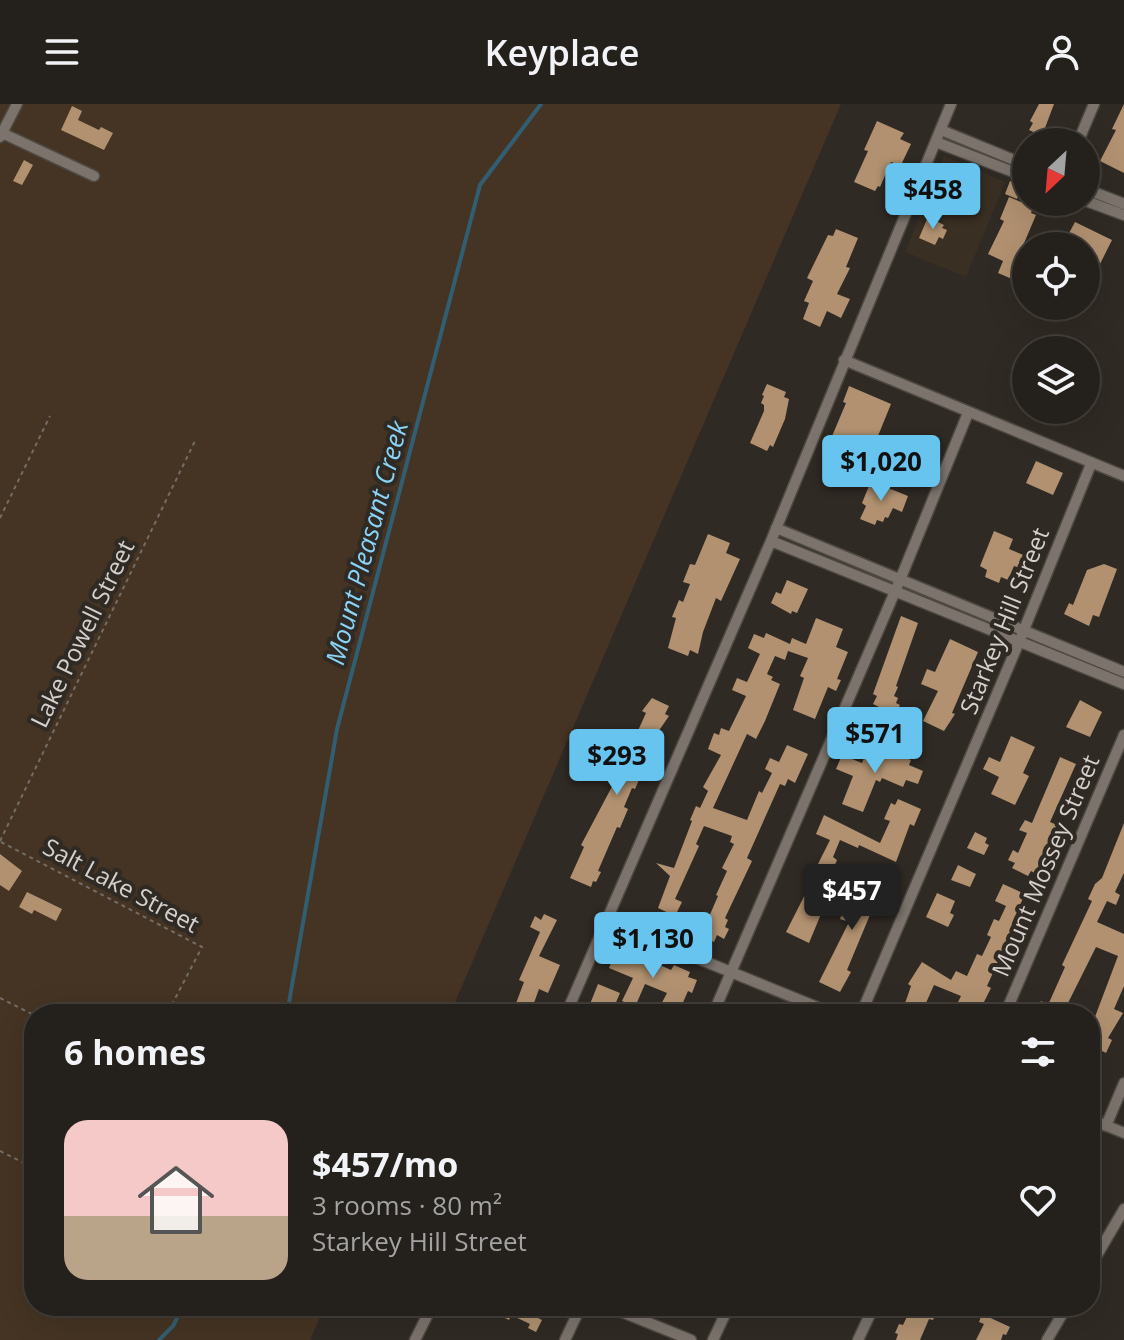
<!DOCTYPE html>
<meta charset="utf-8">
<style>
:root{--surface:#24201b;--page:#302d28;--text:#f1f3f6;--muted:#a3a3a3;--line:#413e3a;--accent:#66c4ef}
body{margin:0;font-family:"Open Sans",sans-serif;background:var(--page);color:var(--text);height:100vh;display:flex;flex-direction:column;font-size:30px;white-space:nowrap}
*{box-sizing:border-box;margin:0}
p{font-size:26px;color:var(--muted)}
.icon{flex:none;width:44px;height:44px;fill:none;stroke:currentColor;stroke-width:2;stroke-linecap:round;stroke-linejoin:round}
.map{position:relative;flex:1;overflow:hidden}
.sheet{position:absolute;left:24px;top:900px;width:1076px;height:312px;display:flex;flex-direction:column;background:var(--surface);border-radius:32px;box-shadow:0 8px 32px #0002,0 0 0 2px var(--line)}
.sheet>*{flex:none}
.needle{width:52px;rotate:206deg}
.controls{position:absolute;left:1012px;top:24px;display:grid;gap:16px}
.controls a{display:grid;place-items:center;width:88px;height:88px;border-radius:50%;background:var(--surface);box-shadow:0 8px 32px #0002,0 0 0 2px var(--line);font-size:40px}
.price{position:absolute;translate:-50% -68px;padding:0 18px;border-radius:8px;background:var(--accent);color:#111;font-size:26px;line-height:52px;filter:drop-shadow(0 2px 4px #0008)}
.price::after{content:'';position:absolute;left:50%;top:48px;width:24px;height:18px;margin-left:-12px;background:inherit;clip-path:polygon(0 0,100% 0,50% 100%)}
.price.on{background:#222;color:#fff}
ul{padding:0;list-style:none}
li{display:flex;align-items:center;gap:24px;height:200px;padding:0 40px}
li span{display:grid;place-items:center;flex:none;width:224px;height:160px;border-radius:24px;color:#555}
li>.icon{margin-inline-start:auto}
span .icon{width:96px;height:96px;fill:#fffc;stroke-width:1}
li b{font-size:34px}
h2{display:flex;justify-content:space-between;align-items:center;height:96px;padding:0 40px;font-size:34px}
header{display:flex;justify-content:space-between;align-items:center;height:104px;padding:0 40px;background:var(--surface);font-size:36px;font-weight:600}
.map>svg:first-child{display:block}
</style>
<header><svg class="icon" aria-label="menu" viewBox="0 0 24 24"><path d="M4 6h16M4 12h16M4 18h16"/></svg>Keyplace<svg class="icon" aria-label="person" viewBox="0 0 24 24"><circle cx="12" cy="8" r="4"/><path d="M4 21q1-7 8-7t8 7"/></svg></header>
<div class="map">
<svg width="1124" height="1236" viewBox="0 0 1124 1236">
<rect width="100%" height="100%" fill="#302a24"/>
<path fill="#3a2f23" d="M944 52 1005 78 966 173 905 148Z"/>
<path fill="#453423" d="M0 0H841L450 910H34V1202H325L310 1236H0Z"/>
<g fill="none" stroke-linecap="round" stroke-linejoin="round">
<path stroke="#325e73" stroke-width="4" d="M287 910 337 625 480 81 541 0
M159 1236 173 1222 183 1202"/>
</g>
<path fill="#b19170" d="M1039 0H1054L1042 32 1029 26 1033 19 1030 17Z
M1124 0V69L1100 57 1116 26 1112 25Z
M72 2 82 7 78 16 99 26 101 23 113 29 104 46 61 26Z
M877 17 904 29 900 35 911 40 901 61 891 58 880 83 878 82 875 87 854 78 868 47 864 46Z
M24 56 33 61 22 81 13 77Z
M952 62 970 70 960 92 950 87 954 80 946 76Z
M1010 77 1022 81 1017 95 1005 90Z
M1009 93 1033 103 1031 109 1036 111 1019 151 1023 153 1012 175 998 169 1003 157 988 150 1004 117 1000 115Z
M928 113 944 121 942 124 947 126 943 135 939 133 935 141 919 134Z
M1075 118 1112 136 1100 160 1086 152V142H1062Z
M836 125 858 134 846 163 850 164 837 190 850 195 841 214 827 207 820 223 803 215 809 199 804 197 813 177 807 174 828 131 833 132Z
M767 280 786 288 784 293 789 295 785 315 773 343 770 341 767 347 750 339 764 307V301L761 299 764 292 762 291Z
M849 282 891 300 869 354 830 337 846 299 843 298Z
M1036 357 1063 369 1053 391 1026 379Z
M871 377 908 392 902 408 893 404 888 414 885 413 883 418 877 416 875 421 860 415 866 402 862 399Z
M994 427 1013 435 1009 445 1026 452 1021 464 1014 462 1008 476 1001 473 999 479 985 473 987 466 980 462Z
M708 430 730 439 726 449 740 455 721 497 716 494 703 528 698 550 690 546 688 552 668 544 676 514 672 513 679 496 683 498 690 480 683 478 690 460 695 461Z
M1104 460 1117 465 1099 513 1093 511 1089 522 1064 510 1069 499 1073 501 1087 466Z
M787 476 808 485 797 509 792 507 791 510 771 499 776 488 781 490Z
M901 512 918 519 896 582 898 583 894 592 898 594 896 599 900 601 895 611 892 609 889 615 877 609 879 603 873 600 877 592 873 590Z
M816 514 843 525 836 543 848 548 837 575 841 576 836 587 828 583 815 615 793 606 804 574 800 572 808 554 788 547 785 556 775 552 767 570 773 573 771 576 780 580 765 617 756 635 747 630 713 704 747 716 759 687 762 689 772 669 765 665 770 654 779 658 787 641 808 650 795 679 788 675 785 682 780 680 747 754 752 757 725 814 728 816 725 823 729 825 724 835 717 831 714 838 696 830 699 822 695 820 699 811 708 815 718 792 716 791 727 767 722 764 734 740 730 738 732 732 704 722 696 740 699 742 675 795 682 798 675 812 658 804 670 772 656 759 674 764 692 717 690 716 696 702 700 704 708 687 703 683 721 651 708 645 714 629 719 631 721 624 729 627 746 592 732 586 737 574 747 578 759 552 760 550 748 544 754 530 764 534 766 529 790 540 792 534 806 540Z
M950 535 978 548 952 609 955 610 944 627 923 617 938 587 921 580 927 565 935 568Z
M652 594 669 602 665 610 669 612 658 628 654 625 645 645 648 647 643 657 639 655 632 672 639 676 635 685 632 684 624 703 628 705 620 724 617 723 598 767 601 768 596 778 593 777 591 783 570 774 584 743 581 741 616 675 614 674 624 652 618 649 623 638 631 642 646 609 642 607Z
M1080 596 1102 608 1090 633 1066 623Z
M1011 632 1035 643 1023 669 1029 672 1015 701 991 690 999 673 983 665 989 653 1000 658Z
M869 642 898 654 899 651 911 656 909 661 923 667 918 680 906 676 903 683 882 674 880 678 876 676 863 708 842 700 853 672 836 665 842 651 862 659Z
M1060 653 1076 660 1050 718 1057 721V725L1039 759 1043 761 1038 771 1031 767 1028 772 1012 764 1015 759 1008 756 1013 746 1018 749 1027 729 1019 726 1025 716 1032 719Z
M898 695 921 705 914 722 910 720 896 758 859 741 858 744 840 736 833 753 837 756 834 763 836 764 824 792 828 793 809 839 786 828 820 761 818 760 830 736 816 730 824 711 880 739 890 717 884 715 891 699 895 701Z
M1124 719V769L1115 788 1120 791 1116 801 1107 797 1097 818 1124 830V882L1114 905 1123 909 1108 934 1112 936 1106 949 1102 947 1090 975V926L1118 852 1096 843 1064 907 1071 910H1036L1041 897 1048 901 1065 863 1062 861 1092 797 1088 795 1095 780 1102 774Z
M975 728 987 734 985 739 989 741 984 751 967 744Z
M0 750 22 767 9 787 0 781Z
M958 761 976 770 970 783 951 776Z
M865 770 882 777 880 780 885 783 880 795 877 794 847 866 851 868 840 888 819 878 849 818 840 815 850 791 855 793Z
M1003 780 1025 790 1012 819 1018 822 1009 841 1006 840 987 882 991 884 978 910H952L961 892 934 881 921 910 902 908 911 882 908 880 922 858 951 876 956 867 967 872 977 850 982 852 991 833 987 831 994 815 999 817 1006 802 995 797Z
M27 788 62 805 56 817 34 806 32 810 19 803Z
M937 789 955 797 950 809 954 811 948 823 926 813Z
M544 810 557 816 539 852 560 861 548 889 539 885 530 910H512L524 878 519 876 540 828 530 823 535 812 541 816Z
M618 842 671 866 674 861 690 868 688 873 697 876 692 889 688 887 678 910H656L667 889 645 880 635 903 622 897 633 874 609 864Z
M598 880 620 889 611 910H586Z
M493 1202H535L542 1206 538 1214 542 1216 536 1228 528 1224 530 1220 511 1211 509 1216 501 1212 503 1207Z
M912 1202H939L933 1216 929 1215 920 1236H896L898 1230 895 1229 899 1220 903 1221Z
M982 1210 1010 1223 1006 1231 1003 1230 1001 1236H976L984 1220 979 1218Z"/>
<g fill="none" stroke-linecap="round" stroke-linejoin="round">
<g stroke="#4d4842" stroke-width="13">
<path id="minor" d="M941 26 1026 61
M2 29 94 72
M0 33 17 0
M936 38 1026 73
M1078 38 1094 0
M1086 85 1124 100
M1086 97 1124 111
M844 256 1124 372
M776 424 1124 568
M771 437 1124 580
M608 818 834 910
M566 910 771 437 951 0
M713 910 900 476 968 309
M861 910 1019 538 1091 360
M1005 910 1124 631
M1090 1015 1124 1029
M1106 1022 1124 979
M1090 1163 1124 1105
M607 1202 691 1236
M415 1236 432 1202
M565 1236 581 1202
M713 1236 729 1202
M858 1236 874 1202
M1047 1236 1067 1202"/>
</g>
<path stroke="#726d67" stroke-width="2" stroke-dasharray="4 4" stroke-linecap="butt" d="M0 414 50 312
M0 737 195 337
M1 738 202 843 167 910
M0 894 34 911
M0 1047 34 1064"/>
<use href="#minor" stroke="#7b736c" stroke-width="10"/>
</g>
<g text-anchor="middle" stroke-width="8" stroke-linejoin="round" paint-order="stroke">
<g font-size="24" fill="#d5d0cc" stroke="#302a24">
<text transform="translate(1005 517) rotate(-68)" y="8">Starkey Hill Street</text>
<text transform="translate(83 530) rotate(-64)" y="8">Lake Powell Street</text>
<text transform="translate(1046 762) rotate(-67)" y="8">Mount Mossey Street</text>
<text transform="translate(121 782) rotate(28)" y="8">Salt Lake Street</text>
</g>
<g font-size="26" font-style="italic" fill="#8ad4f8" stroke="#302a24">
<text transform="translate(367 439) rotate(-75)" y="9">Mount Pleasant Creek</text>
</g>
</g>
</svg>
<div class="controls">
<a><svg class="needle" viewBox="-14 -14 28 28"><path d="M0-13l5 13h-10z" fill="#e53935"/><path d="M0 13l5-13h-10z" fill="#a3a3a3"/></svg></a>
<a><svg class="icon" aria-label="locate" viewBox="0 0 24 24"><circle cx="12" cy="12" r="6"/><path d="M12 2v4M12 18v4M2 12h4M18 12h4"/></svg></a>
<a><svg class="icon" aria-label="layers" viewBox="0 0 24 24"><path d="M12 4l9 5-9 5-9-5zM3 14l9 5 9-5"/></svg></a>
</div>
<b class="price" style="left:933px;top:127px">$458</b>
<b class="price" style="left:881px;top:399px">$1,020</b>
<b class="price" style="left:875px;top:671px">$571</b>
<b class="price" style="left:617px;top:693px">$293</b>
<b class="price on" style="left:852px;top:828px">$457</b>
<b class="price" style="left:653px;top:876px">$1,130</b>
<section class="sheet">
<h2>6 homes<svg class="icon" aria-label="filters" viewBox="0 0 24 24"><path d="M4 7h16M4 17h16"/><circle cx="9" cy="7" r="2"/><circle cx="15" cy="17" r="2"/></svg></h2>
<ul>
<li><span style="background:linear-gradient(#f6c9c9 60%,#b9a48a 0)"><svg class="icon" aria-label="home" viewBox="0 0 24 24"><path d="M3 11l9-7 9 7M6 9v11h12V9"/></svg></span><div><b>$457/mo</b><p>3 rooms · 80 m²</p><p>Starkey Hill Street</p></div><svg class="icon" aria-label="heart" viewBox="0 0 24 24"><path d="M12 20l-8-8c-3-5 5-10 8-4 3-6 11-1 8 4z"/></svg></li>
</ul>
</section>
</div>
